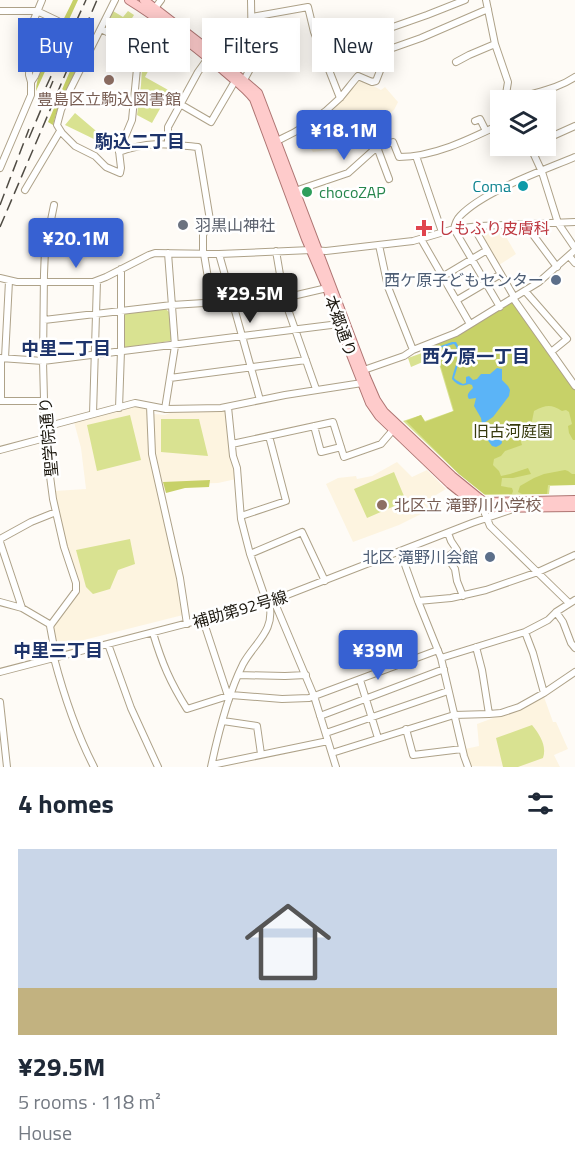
<!DOCTYPE html>
<meta charset="utf-8">
<style>
:root{--surface:#fff;--page:#f2f2f3;--text:#1f2937;--muted:#747a83;--accent:#3761d2}
body{margin:0;font-family:"Titillium Web","Noto Sans JP",sans-serif;background:var(--page);color:var(--text);height:100vh;display:flex;flex-direction:column;font-size:22px;white-space:nowrap}
*{box-sizing:border-box;margin:0}
p{font-size:20px;color:var(--muted)}
.icon{flex:none;width:33px;height:33px;fill:none;stroke:currentColor;stroke-width:2;stroke-linecap:round;stroke-linejoin:round}
.map{position:relative;height:767px;overflow:hidden}
.panel{display:flex;flex-direction:column;background:var(--surface);flex:1}
.panel>*{flex:none}
.top-card{position:absolute;left:18px;top:18px;width:540px;height:54px;display:flex;gap:12px}
.controls{position:absolute;left:490px;top:90px;display:grid;gap:12px}
.controls a{display:grid;place-items:center;width:66px;height:66px;border-radius:0px;background:var(--surface);box-shadow:0 3px 15px #0003;font-size:30px}
.price{position:absolute;translate:-50% -51px;padding:0 14px;border-radius:6px;background:var(--accent);color:#fff;font-size:20px;line-height:39px;filter:drop-shadow(0 2px 3px #0008)}
.price::after{content:'';position:absolute;left:50%;top:36px;width:18px;height:14px;margin-left:-9px;background:inherit;clip-path:polygon(0 0,100% 0,50% 100%)}
.price.on{background:#222;color:#fff}
ul{padding:0;list-style:none}
li{display:grid;align-content:center;gap:12px;height:318px;padding:0 18px}
li span{display:grid;place-items:center;height:186px;border-radius:0px;color:#555}
li>.icon{margin-inline-start:auto}
span .icon{width:108px;height:108px;fill:#fffc;stroke-width:1}
li b{font-size:26px}
h2{display:flex;justify-content:space-between;align-items:center;height:72px;padding:0 18px;font-size:26px}
.pill{padding:0 21px;border-radius:0px;background:var(--surface);box-shadow:0 3px 15px #0003;font-size:21px;line-height:54px}
.pill.on{background:var(--accent);color:#fff}
.map>svg:first-child{display:block}
</style>
<div class="map">
<svg width="575" height="767" viewBox="0 0 575 767">
<rect width="100%" height="100%" fill="#fefbf6"/>
<path fill="#fdf4e0" d="M360 79 381 90 385 87 398 102 394 110 352 142 338 149 313 152 300 132Z
M502 230 516 254 499 265 480 235 482 231Z
M135 406 149 409 151 450 179 578 183 615 56 647 53 626 80 587 66 547 54 491 86 489 81 448 74 422Z
M226 410 236 479 218 483 184 484 164 492 155 449 154 414 165 415 170 413Z
M397 462 412 477 427 470 446 489 426 501 431 509 399 525 353 542 326 484 338 478 356 476 357 479 372 476Z
M544 697 553 722H556L568 749 554 755 560 767 470 766 465 749 479 746 477 724 520 708Z"/>
<path fill="#d9e291" d="M113 11 123 17 128 11 134 15 129 23 142 34 137 42 108 28 106 23Z
M143 50 155 58 145 77 170 91 152 123 137 115 141 85Z
M75 113 102 136 98 141 65 125Z
M513 302 575 389V485L550 486 549 494 485 495 459 474 403 421 421 415 425 421 453 411 439 364 431 359 426 362 425 360V361L411 367 408 358 422 353 421 349 457 336Z
M165 308 171 314 173 338 170 341 122 348 123 313Z
M130 415 141 460 97 471 87 425Z
M161 419H199L208 456 161 452Z
M394 472 406 501 367 518 354 489Z
M130 539 135 564 118 570 110 589 93 594 86 587 76 550Z
M532 725C540 735 547 746 543 758L518 767H503L496 738Z"/>
<path fill="#c7d168" d="M73 0H78L36 91C37 66 62 24 73 0Z
M86 34 92 37 56 114 53 125 48 122Z
M513 302 575 388V440H573L569 433 568 426 572 424 569 412 566 410 562 411C551 404 546 405 534 411L531 426 524 428 519 435 522 445 505 451 501 456 494 459 493 465 499 471 501 476 510 474 528 468 531 474 513 478H502L501 486 512 488 513 491 512 494H484L459 474 406 421 421 415 425 422 454 411 440 364 429 347 457 336Z
M565 470 568 471 572 474H575V485H548L547 494H522L518 492 520 486 534 478 544 474Z
M210 480 209 487 185 488 166 493 163 482Z"/>
<path fill="#5bb4f7" d="M452 342H456C463 352 458 366 454 378L456 380 463 384 466 383V377L469 376 473 380 477 379 481 374H490L497 368 502 369V380L508 386 510 390 509 396 493 417 484 423C483 430 484 434 489 439L495 438 499 435 501 436 502 443 500 445 496 447 492 446 484 435 481 418 474 406 476 398 469 399C466 395 469 392 473 388L472 385 469 384C462 387 457 385 452 379 454 367 463 354 454 344L436 349 435 348Z"/>
<g fill="none" stroke-linecap="round" stroke-linejoin="round">
<g stroke="#aea289" stroke-width="8">
<path id="minor" d="M115 0 69 92 61 110 57 125 62 133 75 146 95 156 106 167 120 173 121 168 119 151 132 120 139 48 159 19
M486 0 495 44 508 82 506 94 508 100
M155 8 161 0
M0 11H37L58 21 35 76 31 82V95L0 168
M252 17 308 7 314 32 340 98
M101 29 139 48
M387 50 421 38 488 9
M456 62 469 55 495 44
M244 80 250 69 252 61 251 0
M31 82 29 75 30 29 42 0
M513 100C534 92 556 90 575 77
M180 104 211 122 235 81
M475 121 480 119 486 131
M546 139 575 126
M277 141C299 131 322 116 340 98 346 91 352 83 358 76L372 82 376 81 385 58 390 28 427 15 465 0
M168 144V127L198 72 208 58
M530 146 542 172 558 223 575 248
M377 147 389 179
M119 152C149 141 167 144 198 147L210 220 203 235V254
M416 156 442 232
M25 190 60 131
M295 191 348 173 377 147 393 142 399 157C434 157 470 139 501 124
M54 205 45 250 44 274 43 361 45 438 53 499 64 547 76 583V591L50 626 56 658
M525 224 557 267
M475 227 477 233 513 295 515 301 575 386
M421 239 470 324
M379 245 388 287 413 350
M276 251 284 298 316 389
M204 254 212 302
M219 254 260 400
M569 256 575 263
M442 277 487 250
M0 278 17 282H93L106 277 149 255 155 253 219 254 311 250 326 251 413 241 454 229 480 226 575 222
M525 291 567 339 551 352
M457 300 501 274
M500 307 454 229C455 224 456 220 460 216 484 191 542 171 575 157
M44 320 172 305 284 298 327 288
M0 358 43 361 339 324
M5 358 9 281
M361 371 404 356 413 350 456 333 539 282 575 250
M170 378 306 360
M0 401H44
M1 401V358
M150 406 152 454 180 578 187 624
M228 407 233 456 237 468 241 519 250 554 267 603
M119 408 121 351V269
M165 409 175 346 168 253
M93 414 97 281
M314 426 321 452 341 447
M45 427 135 403 166 409 221 408 285 395 362 383 365 380
M232 444 333 422 344 457 381 444 393 430
M0 450 45 438
M481 504 490 526 569 603
M241 516 286 501 269 436
M448 533 451 541 457 550 447 557 455 569 457 581 463 596
M0 539 31 522 56 512
M0 542 22 608
M400 551 418 601 441 658 464 756 468 767
M250 554 302 532 325 581
M274 601 314 696 336 767
M418 601 451 598 486 590 538 572 575 555
M0 602 22 608 51 625
M556 612 563 622 571 643 575 648
M203 620 229 699
M525 632 533 653 544 693
M153 633C162 663 170 682 187 709L231 695 282 699 309 698 438 650
M108 644 131 708 158 767
M476 647 482 670 489 714
M54 658C64 696 76 732 94 767
M441 658 525 632 548 620 556 612 575 600
M0 672 269 602 472 523 513 509
M238 675 285 676 306 675
M360 680 378 738
M0 702 7 767
M320 716 444 669
M223 721 257 726 261 754
M406 729 413 755 462 749
M326 733 448 691
M332 753 454 715 489 714 501 713 519 707 544 693 575 672
M212 765 328 741
M211 767C218 734 228 694 243 664 255 642 276 631 269 602"/>
</g>
<g stroke="#ae7572" stroke-width="10">
<path id="major" d="M129 0C163 21 193 45 223 70 233 79 246 88 254 99L306 239 327 288 339 324 370 403 379 416 450 484 476 505 487 508 575 507
M144 0 201 44 258 93 366 377 376 400 384 412 452 476 484 502 575 500"/>
</g>
<use href="#minor" stroke="#fff" stroke-width="6"/>
<use href="#major" stroke="#fecbcb" stroke-width="8"/>
<path stroke="#504c44" stroke-width="1.5" stroke-dasharray="12 6" stroke-linecap="butt" d="M46 87 86 0
M29 138 53 81
M0 205 29 129
M0 227 97 0"/>
</g>
<g fill="#8d6e63" stroke="#fff" stroke-width="2">
<circle cx="109" cy="80" r="6"/>
<circle cx="382" cy="505" r="6"/>
</g>
<circle fill="#0f9aa8" stroke="#fff" stroke-width="2" cx="523" cy="186" r="6"/>
<circle fill="#2e9e5b" stroke="#fff" stroke-width="2" cx="307" cy="192" r="6"/>
<circle fill="#6b7280" stroke="#fff" stroke-width="2" cx="183" cy="225" r="6"/>
<path fill="#e0444e" stroke="#fff" stroke-width="2" d="M421 219h6v6h6v6h-6v6h-6v-6h-6v-6h6z"/>
<g fill="#5c6f8a" stroke="#fff" stroke-width="2">
<circle cx="556" cy="280" r="6"/>
<circle cx="490" cy="557" r="6"/>
</g>
<g text-anchor="middle" stroke-width="5" stroke-linejoin="round" paint-order="stroke">
<g font-size="16" fill="#785e54" stroke="#fff">
<text x="109" y="105">豊島区立駒込図書館</text>
<text x="394" y="511" text-anchor="start">北区立 滝野川小学校</text>
</g>
<g font-size="16" fill="#0d838f" stroke="#fff" text-anchor="end">
<text x="511" y="192">Coma</text>
</g>
<g font-size="16" fill="#27864d" stroke="#fff" text-anchor="start">
<text x="319" y="198">chocoZAP</text>
</g>
<g font-size="16" fill="#5b616d" stroke="#fff" text-anchor="start">
<text x="195" y="231">羽黒山神社</text>
</g>
<g font-size="16" fill="#be3a42" stroke="#fff" text-anchor="start">
<text x="438" y="234">しもふり皮膚科</text>
</g>
<g font-size="16" fill="#4e5e75" stroke="#fff" text-anchor="end">
<text x="544" y="286">西ケ原子どもセンター</text>
<text x="478" y="563">北区 滝野川会館</text>
</g>
<g font-size="16" fill="#1a160d" stroke="#fff">
<text transform="translate(341 326) rotate(70)" y="6">本郷通り</text>
<text transform="translate(48 437) rotate(-95)" y="6">聖学院通り</text>
<text transform="translate(240 609) rotate(-16)" y="6">補助第92号線</text>
</g>
<g font-size="16" fill="#383b0f" stroke="#fff">
<text x="513" y="437">旧古河庭園</text>
</g>
<g font-size="18" font-weight="bold" fill="#1e346b" stroke="#fff">
<text x="140" y="148">駒込二丁目</text>
<text x="66" y="355">中里二丁目</text>
<text x="476" y="363">西ケ原一丁目</text>
<text x="58" y="657">中里三丁目</text>
</g>
</g>
</svg>
<div class="controls">
<a><svg class="icon" aria-label="layers" viewBox="0 0 24 24"><path d="M12 4l9 5-9 5-9-5zM3 14l9 5 9-5"/></svg></a>
</div>
<b class="price" style="left:344px;top:161px">¥18.1M</b>
<b class="price" style="left:76px;top:269px">¥20.1M</b>
<b class="price on" style="left:250px;top:324px">¥29.5M</b>
<b class="price" style="left:378px;top:681px">¥39M</b>
<div class="top-card">
<a class="pill on">Buy</a>
<a class="pill">Rent</a>
<a class="pill">Filters</a>
<a class="pill">New</a>
</div>
</div>
<section class="panel">
<h2>4 homes<svg class="icon" aria-label="filters" viewBox="0 0 24 24"><path d="M4 7h16M4 17h16"/><circle cx="9" cy="7" r="2"/><circle cx="15" cy="17" r="2"/></svg></h2>
<ul>
<li><span style="background:linear-gradient(#c9d6e8 75%,#c2b280 0)"><svg class="icon" aria-label="home" viewBox="0 0 24 24"><path d="M3 11l9-7 9 7M6 9v11h12V9"/></svg></span><div><b>¥29.5M</b><p>5 rooms · 118 m²</p><p>House</p></div></li>
</ul>
</section>
